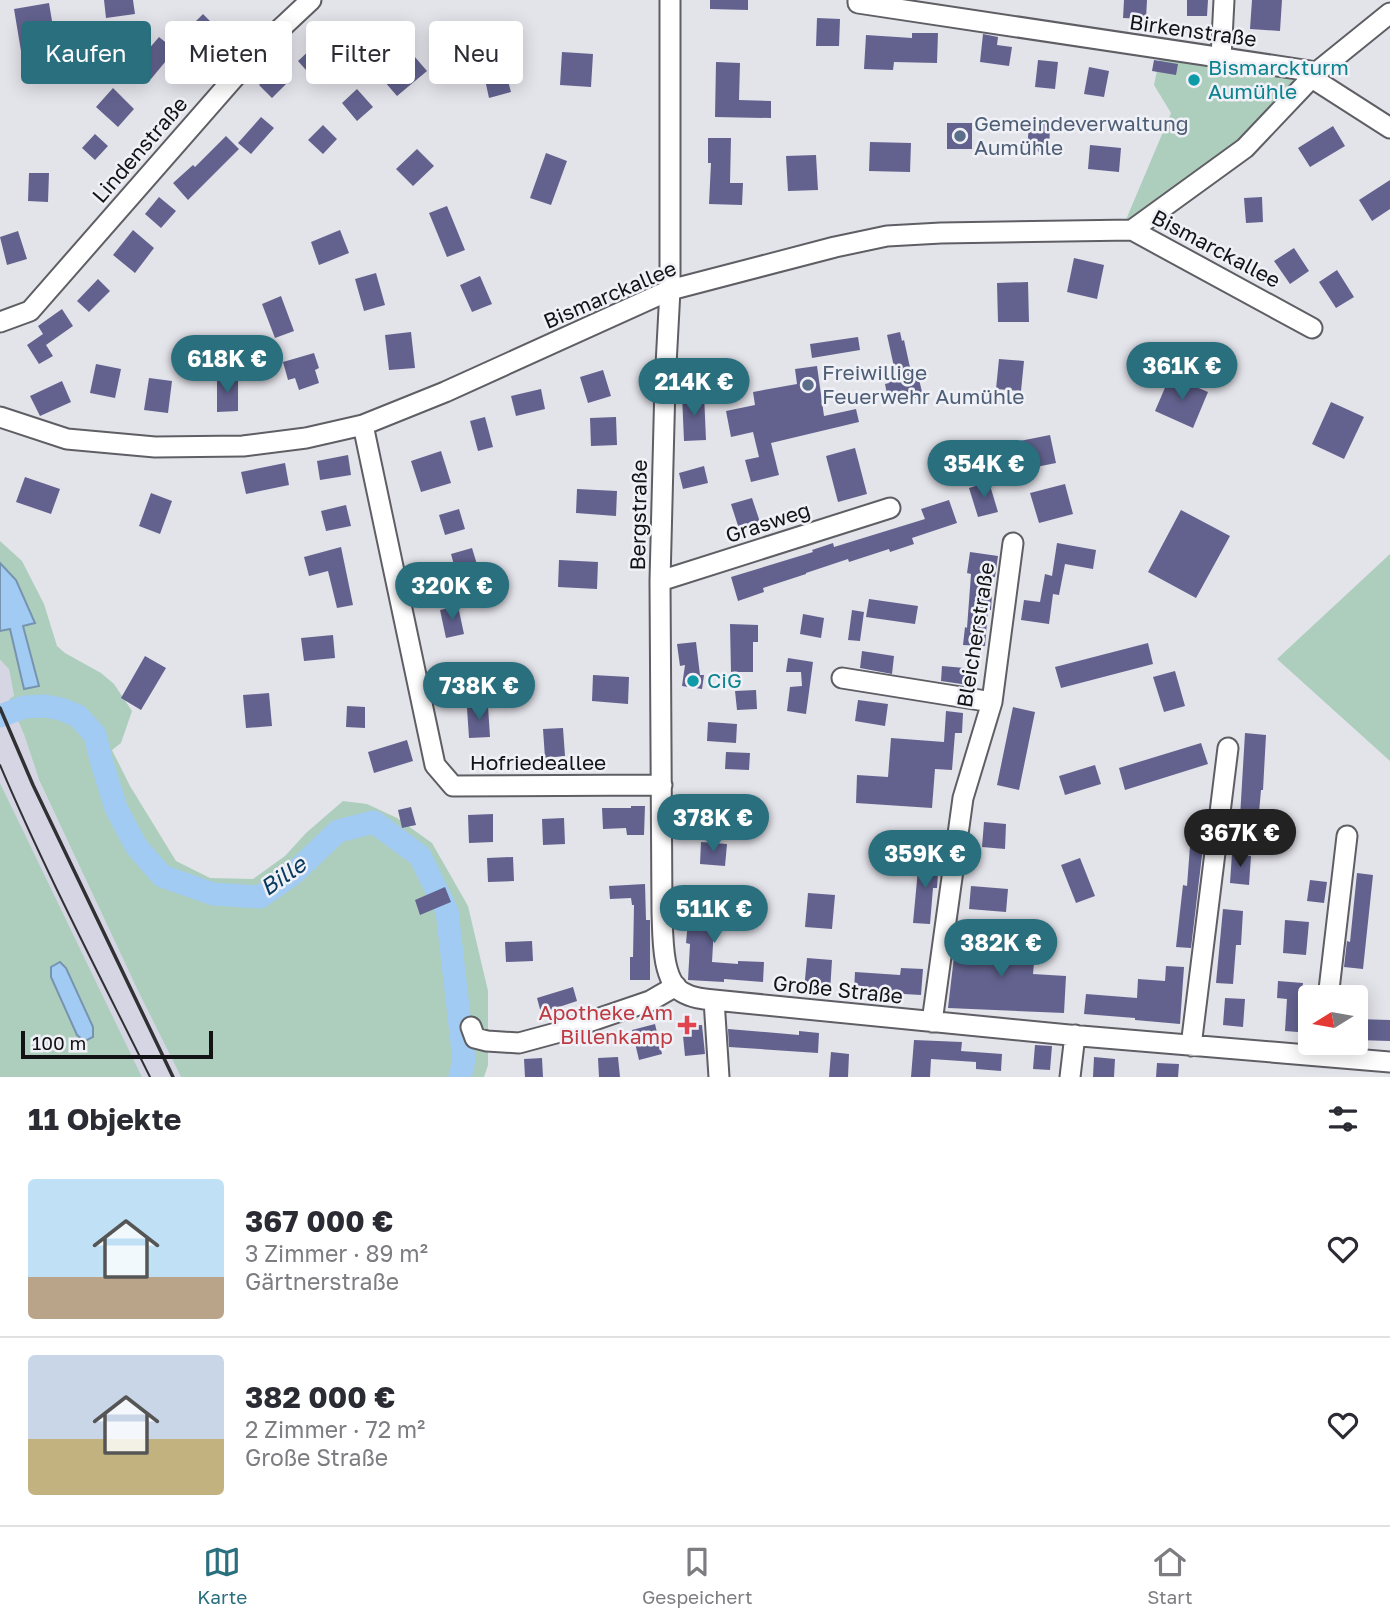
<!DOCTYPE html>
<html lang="de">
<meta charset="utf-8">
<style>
:root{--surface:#fff;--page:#f2f2f3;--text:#2b2b33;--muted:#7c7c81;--line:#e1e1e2;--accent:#2a6f7e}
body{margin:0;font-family:"Golos Text",sans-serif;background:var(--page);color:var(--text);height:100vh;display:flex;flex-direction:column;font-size:26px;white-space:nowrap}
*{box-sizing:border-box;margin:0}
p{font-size:23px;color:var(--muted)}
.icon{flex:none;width:38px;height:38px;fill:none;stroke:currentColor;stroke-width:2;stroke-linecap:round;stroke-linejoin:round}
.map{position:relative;height:1077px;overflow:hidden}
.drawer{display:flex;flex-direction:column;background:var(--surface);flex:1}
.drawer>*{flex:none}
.banner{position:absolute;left:21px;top:21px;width:700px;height:63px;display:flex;gap:14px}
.needle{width:46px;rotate:259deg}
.fabs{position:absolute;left:1298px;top:985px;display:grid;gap:14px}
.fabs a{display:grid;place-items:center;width:70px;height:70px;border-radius:7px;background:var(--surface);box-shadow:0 4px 18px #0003;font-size:35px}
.scale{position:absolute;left:21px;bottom:18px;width:192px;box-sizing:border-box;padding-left:7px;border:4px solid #131316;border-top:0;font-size:19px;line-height:24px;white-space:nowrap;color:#131316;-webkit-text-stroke:5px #f0f0f7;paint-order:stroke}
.price{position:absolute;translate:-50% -60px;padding:0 16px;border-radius:24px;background:var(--accent);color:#fff;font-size:23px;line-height:46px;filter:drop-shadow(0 2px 4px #0008)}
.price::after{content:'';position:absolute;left:50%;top:42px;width:21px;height:16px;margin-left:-10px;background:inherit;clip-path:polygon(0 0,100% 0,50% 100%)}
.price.on{background:#222;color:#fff}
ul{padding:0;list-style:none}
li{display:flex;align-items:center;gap:21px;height:175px;padding:0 28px}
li+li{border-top:2px solid var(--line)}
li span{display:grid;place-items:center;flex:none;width:196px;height:140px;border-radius:7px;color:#555}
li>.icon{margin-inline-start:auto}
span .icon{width:84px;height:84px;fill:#fffc;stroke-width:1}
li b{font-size:30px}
h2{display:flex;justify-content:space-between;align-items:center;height:84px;padding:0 28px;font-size:30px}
.chip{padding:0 24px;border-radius:7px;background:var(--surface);box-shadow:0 4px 18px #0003;font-size:24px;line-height:63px}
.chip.on{background:var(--accent);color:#fff}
.menu{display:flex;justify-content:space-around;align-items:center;height:98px;border-top:2px solid var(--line);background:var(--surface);font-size:19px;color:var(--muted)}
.menu a{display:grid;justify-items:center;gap:4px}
.menu .on{color:var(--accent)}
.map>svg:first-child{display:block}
</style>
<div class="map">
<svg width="1390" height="1077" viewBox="0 0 1390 1077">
<rect width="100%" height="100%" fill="#e3e3ea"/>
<path fill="#d5d5e4" d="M0 661 9 669 14 697 9 699 25 737 39 781 140 995 181 1077H142L6 796 0 783Z"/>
<path fill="#adcebd" d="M1160 56 1300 76 1234 147 1138 218 1125 222 1171 113 1154 85Z
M0 541 22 561 44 604 57 646 65 653 101 673 114 684 132 711 121 743 112 750 130 786 176 861 210 878 253 879 285 856 306 833 343 801 367 804 397 818 432 843 468 906 488 991V1065L484 1077H181L140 995 39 780 25 737 9 699 14 696 9 669 0 660Z
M1390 554V761L1277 659Z
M0 783 142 1077H0Z"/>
<path fill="#a1cbf2" stroke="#7694b0" stroke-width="2" d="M0 563 16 580 35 623 23 626 39 686 24 689 10 629 0 631Z
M60 962 66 968 93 1027V1037L85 1041 77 1035 51 977V967Z"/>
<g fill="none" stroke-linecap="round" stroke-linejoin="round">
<path stroke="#a1cbf2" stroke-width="23" d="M0 716 24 707 45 706 61 709 78 716 95 735 102 763 116 808 136 846 162 876 213 894 260 897 294 873 338 831 374 822 420 856 447 911 464 1060 460 1077"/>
</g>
<path fill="#63628f" d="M104 0H133L135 14 106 18Z
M710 0H748V10L710 9Z
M1124 0H1147L1146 19 1123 18Z
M1187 0H1208L1207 16H1187Z
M1252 0H1282L1280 31 1250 29Z
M49 3 56 45 21 51 14 9Z
M203 14 218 29 205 42 190 27Z
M817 18 840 19 839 46H816Z
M329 32 346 49 314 79 298 61Z
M912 33H938L937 63 894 62 893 70 864 69 866 35 912 38Z
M983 34 998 37 997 45 1012 47 1009 66 980 62Z
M159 37 175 50 151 79 135 65Z
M408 49 427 71 397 96 378 74Z
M562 52 593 54 591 87 560 85Z
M1038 60 1058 62 1055 89 1035 87Z
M1154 60 1178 64 1176 75 1152 71Z
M716 62 740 63 739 100 771 101V118L715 117Z
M1089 67 1109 71 1104 97 1084 94Z
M274 70 287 83 272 98 259 85Z
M505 70 511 92 489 98 484 75Z
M113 88 134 109 118 127 96 107Z
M357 89 373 107 357 121 342 103Z
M261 117 274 128 251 154 238 143Z
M947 123H972V149H947Z
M1029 123 1050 124 1049 152 1027 151Z
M323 125 337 139 323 154 308 140Z
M1333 126 1345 146 1310 167 1298 148Z
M95 134 108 146 95 160 82 148Z
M226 136 239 149 188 200 173 183 193 165 195 167Z
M708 138H731L730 183H743L742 205 709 204 711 163H708Z
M870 142 911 143 910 172 869 171Z
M1090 145 1121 148 1119 172 1088 169Z
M417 149 434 166 413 186 396 169Z
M546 153 567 161 551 205 530 198Z
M816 155 818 190 788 191 786 156Z
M29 173H49L48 202 28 201Z
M1390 180V209L1372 221 1359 200Z
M159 197 176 211 161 228 145 214Z
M1262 197 1263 222 1246 223 1244 198Z
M447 206 465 250 447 257 429 213Z
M133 230 154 248 135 273 113 255Z
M340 230 349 253 319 265 311 242Z
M18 231 27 259 7 265 0 237Z
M1294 248 1309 271 1290 284 1274 261Z
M1074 258 1104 265 1097 299 1067 292Z
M1337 270 1354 297 1336 308 1319 282Z
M376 273 385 305 364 311 355 279Z
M480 276 492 304 472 312 460 285Z
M98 279 110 291 89 312 77 301Z
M1028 282 1029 322H998L997 283Z
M281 296 294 331 275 338 262 304Z
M62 309 73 326 46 345 53 356 39 364 27 345 43 334 38 326Z
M411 332 415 368 389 370 385 335Z
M900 332 902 341 904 340 911 372 917 371 923 396 889 404 885 384 889 383 887 377 896 376 887 335Z
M858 337 860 350 812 358 810 344Z
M314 353 319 368 315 370 319 383 299 390 295 378 288 380 283 362Z
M999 359 1024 361 1021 391 996 389Z
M96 364 121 369 115 398 90 393Z
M817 366 824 416 856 409 859 422 771 443 779 475 751 482 745 460 759 457 753 432 731 437 726 411 755 405 753 392 797 384 795 369Z
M603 370 611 396 588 403 580 377Z
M1170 376 1208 392 1193 428 1155 411Z
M149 378 172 381 168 413 144 410Z
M217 379H238V411L217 412Z
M62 381 71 402 40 416 30 396Z
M541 389 545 409 516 416 511 396Z
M704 394 706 440 684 441 682 395Z
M1331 402 1364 417 1344 459 1312 444Z
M485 417 493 447 478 451 470 421Z
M616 417 617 445 591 446 590 418Z
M1050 435 1056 463 1011 472 1005 444Z
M855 448 867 494 838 502 826 456Z
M441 451 451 483 421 492 411 461Z
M348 455 351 475 320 480 317 461Z
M285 463 289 485 246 494 241 472Z
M704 466 708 483 683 489 679 473Z
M25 477 60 489 51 514 16 502Z
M989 482 998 512 978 517 969 488Z
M1065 484 1073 514 1039 523 1030 493Z
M577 489 617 491 616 516 576 513Z
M151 493 172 501 160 534 139 526Z
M752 498 761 525 740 532 731 504Z
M949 500 957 523 912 538 914 544 890 552 889 549 849 562 848 559 806 573V574L763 588 764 592 738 601 731 577 813 552 812 550 833 543 834 547 925 519 921 509Z
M346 505 351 526 326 531 321 511Z
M459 509 465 529 445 535 439 515Z
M1181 510 1230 536 1196 598 1148 572Z
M1057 543 1096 550 1093 569 1065 564 1059 595 1053 594 1049 624 1021 620 1024 600 1040 602 1045 574 1052 576Z
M341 547 353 605 337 608 328 571 309 576 304 557Z
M472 548 483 584 461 590 451 554Z
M970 552 998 556 995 577H993L991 610H988L985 646 963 645 965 627 967 628 971 574 967 573Z
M559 560 598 562 597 589 558 587Z
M869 599 918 606 915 624 866 617Z
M458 606 464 634 446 638 440 610Z
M852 610 864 612 860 641 848 640Z
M803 614 824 618 821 638 800 634Z
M730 624 758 625V642H753V672H731Z
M333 635 335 658 304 661 301 638Z
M696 642 700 675H704L702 689 682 686 685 665 680 666 677 644Z
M1148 643 1153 664 1061 688 1055 667Z
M862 651 894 656 892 674 860 668Z
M145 656 166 668 141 710 121 698Z
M788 658 813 662 806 714 787 711 790 687 802 686 801 672H786Z
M942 666 976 669 975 686 941 681Z
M1175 671 1185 706 1164 712 1153 677Z
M593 675 629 677 628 704 592 701Z
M756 690 757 709 737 710 735 691Z
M269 693 272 726 246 728 243 695Z
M858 700 888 704 885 726 855 721Z
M347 706 365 707V728L346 727Z
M488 706 490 737 469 738 467 708Z
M1013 707 1035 712 1019 790 997 785Z
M946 711 963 713 962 733H955L952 770 935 769 932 808 856 803 857 775 888 777 891 738 944 742Z
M708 722 737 724 736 743 707 741Z
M563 728 565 756 545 758 543 729Z
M1245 733 1266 735 1263 790H1261L1257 835 1239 834Z
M407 740 413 761 374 773 368 752Z
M1201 743 1208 764 1125 790 1119 768Z
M726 752 750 753 749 770 725 769Z
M1095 765 1101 784 1065 795 1059 776Z
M704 800 731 802 730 820 703 818Z
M631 806H645L644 835H627L626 828 603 829 602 808H631Z
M411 807 416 825 402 828 398 810Z
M493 814V842L469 843 468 815Z
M564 818 565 844 543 845 542 819Z
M984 822 1006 824 1005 849 982 847Z
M701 842 727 844 725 866 700 864Z
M1190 846 1203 847 1191 948 1176 947 1183 885 1187 886Z
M1232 854 1251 856 1249 885 1230 883Z
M513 857 514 881 488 882 487 858Z
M1080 858 1095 896 1076 903 1061 865Z
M919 859 939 860 937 888H933L930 924 913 923Z
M1357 873 1373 875 1363 969 1344 967 1347 941 1350 942Z
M1310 880 1327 882 1324 903 1307 901Z
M645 884 646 920H650V980H630V957H633L634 905H632L631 898 610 899 609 886Z
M971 886 1008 889 1006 912 969 909Z
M445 887 451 902 420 915 415 900Z
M697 887 723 888 722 910 715 909 712 962 738 964V961L764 962 763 982 724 979V982L688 980 690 944 686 943 688 921 695 922Z
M808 893 835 895 832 929 805 927Z
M1223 909 1243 911 1241 945H1236L1233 984 1216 983Z
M1285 920 1309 922 1306 955 1283 953Z
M957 931 994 934 993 949 1035 952 1033 974 1066 976 1064 1013 948 1008Z
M532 941 533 961 506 962 505 942Z
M807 958 832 960 830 992 804 990Z
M1166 966 1184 967 1180 1024 1135 1020V1018L1084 1014 1086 994 1137 998 1138 979 1165 981Z
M901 968 923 969 921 995 854 991 855 972 900 975Z
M1278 981 1303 983 1301 1006 1311 1007V1033L1285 1031 1287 999 1277 998Z
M573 987 577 1001 541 1013 537 998Z
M1225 998 1245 999 1243 1027 1223 1025Z
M1356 1019 1390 1020V1041L1356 1040Z
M655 1024 662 1054 639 1060 632 1030Z
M702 1025 705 1054 685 1056 682 1026Z
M728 1029 799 1035V1031L819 1033 818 1053 729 1047Z
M914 1040 962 1042 961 1051 1002 1054 1001 1071 976 1069V1062L931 1059 930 1077H911Z
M1035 1045 1052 1046 1050 1070 1033 1069Z
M831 1052 849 1054 848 1077H829Z
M618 1057 620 1077H599L598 1058Z
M1094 1057 1115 1059 1114 1077H1093Z
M542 1058 543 1077H525L524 1059Z
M1157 1063 1179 1064 1178 1077H1156Z"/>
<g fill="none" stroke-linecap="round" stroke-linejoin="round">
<g stroke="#5e5e64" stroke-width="23">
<path id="minor" d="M670 0V290L665 384 660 581 662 912C663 933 661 980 682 992 692 998 703 999 714 1000L1069 1035 1390 1062
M858 0V3L1317 72
M1221 58 1224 0
M1312 78 1390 128
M1132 230 1245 148 1317 72 1390 13
M0 322 30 311 262 46 311 0
M0 417 67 439 155 447 243 446 306 438 363 425 445 392 670 290 835 247 887 236 941 233 1132 230 1312 328
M363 425 435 765 453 786 662 785
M660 581 890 508
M842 678 992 702
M1328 998 1347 836
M714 1000 719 1077
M932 1022 963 798 992 702 1013 543
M471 1027 475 1038 487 1041 519 1043 556 1033 650 1001 676 986
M1191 1046 1228 748
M1070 1077 1075 1035"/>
</g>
<use href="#minor" stroke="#fff" stroke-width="19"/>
<path stroke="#313134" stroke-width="2" d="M0 765C45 871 99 974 150 1077"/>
<path stroke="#313134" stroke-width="3.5" d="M0 708 33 785 173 1077"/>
</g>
<g fill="#0f9aa8" stroke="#f0f0f7" stroke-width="2.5">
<circle cx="1194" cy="80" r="7"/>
<circle cx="693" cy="681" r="7"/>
</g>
<g fill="#5c6f8a" stroke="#f0f0f7" stroke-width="2.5">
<circle cx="960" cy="136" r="7"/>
<circle cx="808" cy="385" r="7"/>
</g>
<path fill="#e0444e" stroke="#f0f0f7" stroke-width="2.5" d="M683.5 1014.5h7v7h7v7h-7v7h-7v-7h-7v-7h7z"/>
<g text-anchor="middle" stroke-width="5" stroke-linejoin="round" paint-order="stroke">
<g font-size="21" fill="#131316" stroke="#f0f0f7">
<text transform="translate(1193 31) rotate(8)" y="7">Birkenstraße</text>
<text transform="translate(140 150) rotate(-49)" y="7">Lindenstraße</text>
<text transform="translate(1216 249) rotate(28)" y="7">Bismarckallee</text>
<text transform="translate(610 295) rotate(-23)" y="7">Bismarckallee</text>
<text transform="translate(639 515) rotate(-89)" y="7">Bergstraße</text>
<text transform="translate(768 523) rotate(-18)" y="7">Grasweg</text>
<text transform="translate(976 635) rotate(-81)" y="7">Bleicherstraße</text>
<text x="538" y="770">Hofriedeallee</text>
<text transform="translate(838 990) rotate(6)" y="7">Große Straße</text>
</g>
<g font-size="21" fill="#0d838f" stroke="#f0f0f7" text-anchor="start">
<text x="1208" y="75">Bismarckturm<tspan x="1208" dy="24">Aumühle</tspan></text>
<text x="707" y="688">CiG</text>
</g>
<g font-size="21" fill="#4e5e75" stroke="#f0f0f7" text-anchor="start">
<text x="974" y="131">Gemeindeverwaltung<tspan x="974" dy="24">Aumühle</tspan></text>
<text x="822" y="380">Freiwillige<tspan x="822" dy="24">Feuerwehr Aumühle</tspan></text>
</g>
<g font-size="21" fill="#be3a42" stroke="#f0f0f7" text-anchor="end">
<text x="673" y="1020">Apotheke Am<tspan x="673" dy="24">Billenkamp</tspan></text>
</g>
<g font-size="23" font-style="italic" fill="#083a5e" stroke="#f0f0f7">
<text transform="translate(283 876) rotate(-35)" y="8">Bille</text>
</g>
</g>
</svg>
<div class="fabs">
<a><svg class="needle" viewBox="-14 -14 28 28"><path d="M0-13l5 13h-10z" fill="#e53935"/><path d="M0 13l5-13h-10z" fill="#7c7c81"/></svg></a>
</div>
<div class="scale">100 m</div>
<b class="price" style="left:227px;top:395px">618K €</b>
<b class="price" style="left:1182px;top:402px">361K €</b>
<b class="price" style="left:694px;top:418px">214K €</b>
<b class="price" style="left:984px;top:500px">354K €</b>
<b class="price" style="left:452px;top:622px">320K €</b>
<b class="price" style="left:479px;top:722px">738K €</b>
<b class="price" style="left:713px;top:854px">378K €</b>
<b class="price on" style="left:1240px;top:869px">367K €</b>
<b class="price" style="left:925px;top:890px">359K €</b>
<b class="price" style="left:714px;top:945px">511K €</b>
<b class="price" style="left:1001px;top:979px">382K €</b>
<div class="banner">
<a class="chip on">Kaufen</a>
<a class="chip">Mieten</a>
<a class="chip">Filter</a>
<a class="chip">Neu</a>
</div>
</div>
<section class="drawer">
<h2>11 Objekte<svg class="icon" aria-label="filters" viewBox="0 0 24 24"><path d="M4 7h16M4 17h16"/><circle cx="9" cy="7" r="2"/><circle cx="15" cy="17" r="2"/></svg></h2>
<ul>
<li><span style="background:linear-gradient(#bfe0f5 70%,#b9a48a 0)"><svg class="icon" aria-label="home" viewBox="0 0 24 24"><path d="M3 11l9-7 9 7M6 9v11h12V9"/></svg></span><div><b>367 000 €</b><p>3 Zimmer · 89 m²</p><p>Gärtnerstraße</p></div><svg class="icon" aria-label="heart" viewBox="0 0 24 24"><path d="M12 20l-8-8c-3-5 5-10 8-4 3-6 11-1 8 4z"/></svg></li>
<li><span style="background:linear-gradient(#c9d6e8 60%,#c2b280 0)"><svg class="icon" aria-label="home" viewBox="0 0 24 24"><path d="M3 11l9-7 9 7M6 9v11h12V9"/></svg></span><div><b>382 000 €</b><p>2 Zimmer · 72 m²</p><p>Große Straße</p></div><svg class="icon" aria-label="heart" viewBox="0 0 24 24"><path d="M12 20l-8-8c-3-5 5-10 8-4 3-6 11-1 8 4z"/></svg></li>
</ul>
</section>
<nav class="menu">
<a class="on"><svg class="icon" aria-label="map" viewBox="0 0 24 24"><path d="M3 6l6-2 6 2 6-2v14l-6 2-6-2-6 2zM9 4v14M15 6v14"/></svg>Karte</a>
<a><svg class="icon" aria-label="saved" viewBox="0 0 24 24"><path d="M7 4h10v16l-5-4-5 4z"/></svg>Gespeichert</a>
<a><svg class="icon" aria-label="home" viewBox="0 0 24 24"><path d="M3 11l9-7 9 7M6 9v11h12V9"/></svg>Start</a>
</nav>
